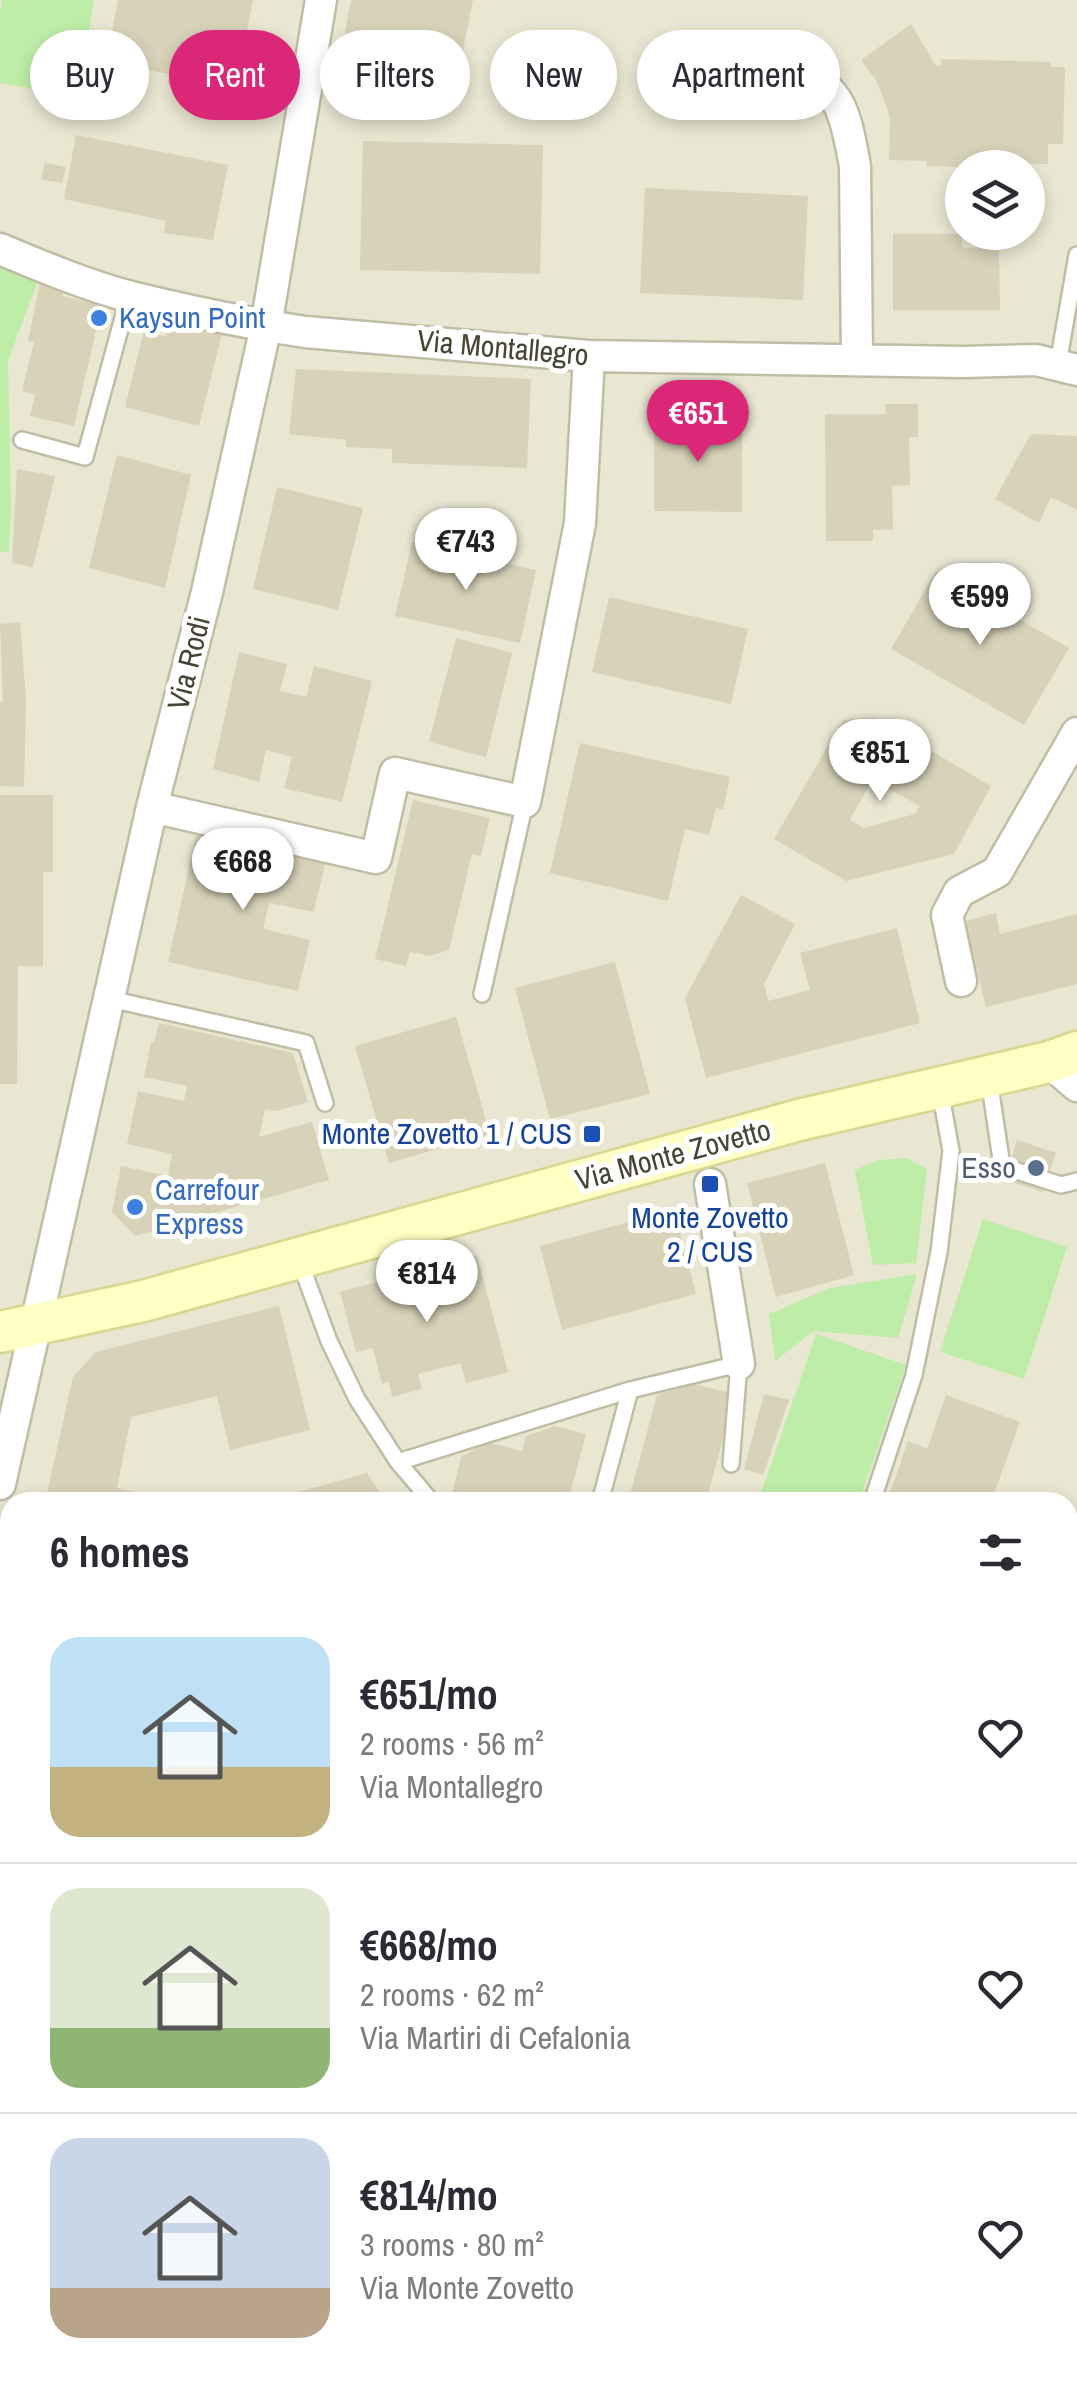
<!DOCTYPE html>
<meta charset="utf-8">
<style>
:root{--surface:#fff;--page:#f2f2f3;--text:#2b2b33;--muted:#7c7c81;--line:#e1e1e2;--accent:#db2777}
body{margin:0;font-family:"Archivo Narrow",sans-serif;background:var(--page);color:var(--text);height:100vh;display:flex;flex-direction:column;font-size:38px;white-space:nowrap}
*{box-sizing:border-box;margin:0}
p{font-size:32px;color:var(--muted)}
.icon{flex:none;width:55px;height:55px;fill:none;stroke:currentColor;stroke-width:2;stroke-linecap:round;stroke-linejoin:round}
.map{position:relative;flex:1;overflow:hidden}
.sheet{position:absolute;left:0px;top:1492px;width:1078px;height:892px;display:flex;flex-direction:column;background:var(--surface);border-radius:30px 30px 0 0;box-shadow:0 5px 15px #0003}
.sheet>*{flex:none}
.top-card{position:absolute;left:30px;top:30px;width:1018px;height:90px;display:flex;gap:20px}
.fabs{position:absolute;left:945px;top:150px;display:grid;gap:20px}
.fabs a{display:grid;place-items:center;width:100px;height:100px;border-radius:50%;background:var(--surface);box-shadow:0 5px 15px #0003;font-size:50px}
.price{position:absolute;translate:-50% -85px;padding:0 22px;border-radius:35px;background:#fff;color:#222;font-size:32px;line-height:65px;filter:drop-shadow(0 2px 5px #0008)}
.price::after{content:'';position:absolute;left:50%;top:60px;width:30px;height:22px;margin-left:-15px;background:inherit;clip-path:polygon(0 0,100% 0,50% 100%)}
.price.current{background:var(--accent);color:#fff}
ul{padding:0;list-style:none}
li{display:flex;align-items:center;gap:30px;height:250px;padding:0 50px}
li+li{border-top:2px solid var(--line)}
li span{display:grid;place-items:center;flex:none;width:280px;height:200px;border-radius:30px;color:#555}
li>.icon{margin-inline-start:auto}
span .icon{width:120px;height:120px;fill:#fffc;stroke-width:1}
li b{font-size:42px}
h2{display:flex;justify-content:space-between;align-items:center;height:120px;padding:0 50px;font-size:42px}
.tag{padding:0 35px;border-radius:45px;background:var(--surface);box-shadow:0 5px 15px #0003;font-size:35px;line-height:90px}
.tag.current{background:var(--accent);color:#fff}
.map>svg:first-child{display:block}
</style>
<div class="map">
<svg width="1077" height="2383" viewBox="0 0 1077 2383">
<rect width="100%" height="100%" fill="#f4f3e4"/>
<path fill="#e9e7d2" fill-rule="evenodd" d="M0 0H1077V2383H0ZM962 168H1028V232H962ZM10 1502H1068V2375H10Z"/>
<path fill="#beeda8" d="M2 0H94L78 97 0 83V14Z
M0 267 37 283 8 361 11 505 9 552H0Z
M906 1158 927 1169 916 1263 873 1265 855 1170 879 1160Z
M983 1219 1067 1247 1024 1379 940 1352Z
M917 1274 898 1338 814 1331 775 1361 769 1314 830 1288Z
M816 1334 906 1365 859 1502H758Z"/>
<path fill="#d7d2b8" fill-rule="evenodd" d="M118 0H253L234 97 168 84 169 74 106 62Z
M351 0H473L460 65 343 42Z
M911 24 936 66H941V59L1051 62 1050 67H1065L1063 144H1048V164L1007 163V168H983L926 166 927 161 889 160 890 122 888 110 876 80 861 60Z
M76 135 228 165 213 240 164 233 166 221 64 199Z
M363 141 543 145 540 274 360 270Z
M45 163 66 167 62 183 41 179Z
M645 188 808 196 803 300 640 293Z
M893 234H962V248L999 247 1000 310H893Z
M40 283 64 291 62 296 102 305 74 426 30 416 35 394 22 391 34 342 28 341Z
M171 321 222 334 199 426 125 407 144 331 166 337Z
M296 369 531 379 527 468 392 463V449L346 447V440L289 434Z
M885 404H918V437H909L910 485 892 486 893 530H873V541H826L825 414H886Z
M654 418H742V512L654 511Z
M1035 434 1077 436V510L1051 497 1039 523 995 499 1029 437Z
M117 455 191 475 165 588 89 568Z
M17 469 55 476 33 567 12 563Z
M277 487 363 508 338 610 253 589Z
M412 542 536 570 520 643 395 616Z
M936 571 1069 648 1024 725 891 649Z
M609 597 748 629 731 704 592 672Z
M20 622 26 700 24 787 0 786V702H3L0 624Z
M456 638 512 653 486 757 429 742Z
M239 652 287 664 280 691 306 697 314 666 372 681 342 802 284 788 292 757 266 750 259 782 213 769Z
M875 718 991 786 954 854 846 881 774 839 843 720ZM872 780 920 806 915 814 864 828 850 820Z
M580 743 730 777 723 810 716 808 709 835 685 829 668 901 550 873Z
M0 795H53V872H43V966H18L17 1084H0Z
M413 800 490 818 481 856 472 854 449 950 430 956 410 952 406 966 375 959Z
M196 835 325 864 314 912 269 903 263 929 310 940 298 991 168 962Z
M741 895 795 924 764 984 768 1001 810 990 800 953 897 928 920 1023 706 1078 685 998Z
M996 913 1000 934 1077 914V984L986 1007 965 921Z
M615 962 650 1094 550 1119 515 988Z
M456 1017 490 1134 389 1163 355 1046Z
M159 1023 293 1053 308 1102 276 1111 265 1109 259 1137 312 1122 329 1180 135 1236 112 1212 121 1166 168 1176 172 1154 127 1144 138 1091 184 1101 187 1086 144 1077 151 1042 154 1043Z
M1017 1140 1056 1153 1043 1192 1005 1180Z
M825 1163 854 1275 776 1297 747 1183Z
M674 1210 696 1294 562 1330 540 1246Z
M477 1256 508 1372 466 1383 461 1363 418 1374 422 1389 392 1397 389 1382 382 1384 373 1348 356 1352 340 1292Z
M279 1306 310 1430 230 1450 217 1396 131 1417 117 1488 168 1499V1502H45L73 1377 96 1352Z
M694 1384 735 1394 706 1502H628L657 1395Z
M764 1394 789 1400 763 1475 744 1469Z
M946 1395 1020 1422 991 1502H908L909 1500 890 1493 908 1441 927 1449Z
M555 1426 586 1434 568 1502H450L461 1457 487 1442 522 1451 526 1436Z
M367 1473 386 1502H265V1501Z
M9 1655H10V1774L0 1772V1691Z
M0 1832 10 1835V1924L0 1922Z
M1068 1898 1077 1906V1962L1068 1973Z
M0 2007 10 2009V2095L0 2093Z
M1068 2185 1077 2186V2294L1068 2292Z
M10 2190V2349L0 2347V2216Z
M243 2375H413V2383H249Z
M557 2375H647L645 2383H556Z
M850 2375H916L950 2381V2383H848Z"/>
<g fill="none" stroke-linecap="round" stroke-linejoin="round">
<g stroke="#c0bda6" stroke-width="20">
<path id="lane" d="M1058 364 1077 255
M22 440 85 457 129 296
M482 994 525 802
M110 999 306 1043 325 1103
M989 1079 1002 1166 1061 1185 1077 1181
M300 1262 329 1341 357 1399 398 1462 630 1390 739 1364 731 1464
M398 1462 432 1502
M600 1502 630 1390
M872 1502 914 1375 939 1252 951 1151 940 1090
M1068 1631 1077 1591
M1068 1661 1077 1684
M1068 1837 1077 1828"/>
</g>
<g stroke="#c0bda6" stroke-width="35">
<path id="street" d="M766 67C794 64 825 79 839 105 848 123 851 146 855 166L857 359
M0 249C43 267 86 285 131 297 188 311 247 323 305 332L589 356 963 362 1036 360 1077 370
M152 807 376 858 395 773 525 802 580 523 589 356
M961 981 947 915 959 892 997 872 1077 733
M1049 1062 1077 1086
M710 1184 739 1364
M0 1484 152 807 207 592 266 326 321 0
M0 1562 10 1564
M0 1980 10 1982
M1068 1993 1077 1983
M124 2383 126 2375
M762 2383 766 2375"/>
</g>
<g stroke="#d8d68f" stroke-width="45">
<path id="secondary" d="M0 1332 143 1301 799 1120 1049 1062 1077 1052"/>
</g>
<use href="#lane" stroke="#fff" stroke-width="15"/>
<use href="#street" stroke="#fff" stroke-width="30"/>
<use href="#secondary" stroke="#fffec3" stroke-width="40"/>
</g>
<g fill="#3f7fe0" stroke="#fff" stroke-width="4">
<circle cx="99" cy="318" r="10"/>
<circle cx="135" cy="1207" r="10"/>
</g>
<g fill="#1a4fb4" stroke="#fff" stroke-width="4">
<rect x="582" y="1124" width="20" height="20" rx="5"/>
<rect x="700" y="1174" width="20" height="20" rx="5"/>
</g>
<circle fill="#5c6f8a" stroke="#fff" stroke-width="4" cx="1036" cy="1168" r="10"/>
<g text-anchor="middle" stroke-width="10" stroke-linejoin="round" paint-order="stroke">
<g font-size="30" fill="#366cbe" stroke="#fff" text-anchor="start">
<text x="119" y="328">Kaysun Point</text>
<text x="155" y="1200">Carrefour<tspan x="155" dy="34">Express</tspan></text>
</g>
<g font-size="30" fill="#474433" stroke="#fff">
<text transform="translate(503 348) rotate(5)" y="10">Via Montallegro</text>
<text transform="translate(189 663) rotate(-76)" y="10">Via Rodi</text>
<text transform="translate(673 1155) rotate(-15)" y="10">Via Monte Zovetto</text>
</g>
<g font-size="30" fill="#164399" stroke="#fff" text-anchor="end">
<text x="572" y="1144">Monte Zovetto 1 / CUS</text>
<text x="710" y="1228" text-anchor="middle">Monte Zovetto<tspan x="710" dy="34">2 / CUS</tspan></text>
</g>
<g font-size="30" fill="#4e5e75" stroke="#fff" text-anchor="end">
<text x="1016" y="1178">Esso</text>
</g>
</g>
</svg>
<div class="fabs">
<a><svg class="icon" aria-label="layers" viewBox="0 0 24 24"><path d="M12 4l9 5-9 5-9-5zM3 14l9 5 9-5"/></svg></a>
</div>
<b class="price current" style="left:698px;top:465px">€651</b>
<b class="price" style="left:466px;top:593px">€743</b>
<b class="price" style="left:980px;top:648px">€599</b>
<b class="price" style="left:880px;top:804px">€851</b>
<b class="price" style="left:243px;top:913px">€668</b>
<b class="price" style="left:427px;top:1325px">€814</b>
<div class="top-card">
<a class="tag">Buy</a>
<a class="tag current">Rent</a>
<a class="tag">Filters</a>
<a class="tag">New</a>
<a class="tag">Apartment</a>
</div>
<section class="sheet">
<h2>6 homes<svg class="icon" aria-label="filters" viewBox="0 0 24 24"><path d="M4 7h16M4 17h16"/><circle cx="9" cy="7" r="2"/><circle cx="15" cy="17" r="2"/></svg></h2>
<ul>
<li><span style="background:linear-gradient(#bfe0f5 65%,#c2b280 0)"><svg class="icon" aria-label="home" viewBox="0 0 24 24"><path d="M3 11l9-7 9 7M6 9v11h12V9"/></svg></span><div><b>€651/mo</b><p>2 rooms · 56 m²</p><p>Via Montallegro</p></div><svg class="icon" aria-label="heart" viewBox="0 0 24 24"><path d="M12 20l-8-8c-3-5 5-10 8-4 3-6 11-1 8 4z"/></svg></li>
<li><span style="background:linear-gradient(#dfe7d0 70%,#8fb573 0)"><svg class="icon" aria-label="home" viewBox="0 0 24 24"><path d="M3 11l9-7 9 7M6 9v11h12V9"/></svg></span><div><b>€668/mo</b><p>2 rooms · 62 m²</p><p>Via Martiri di Cefalonia</p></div><svg class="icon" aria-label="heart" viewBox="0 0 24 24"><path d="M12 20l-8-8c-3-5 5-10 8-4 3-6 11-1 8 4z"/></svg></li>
<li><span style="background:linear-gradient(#c9d6e8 75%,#b9a48a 0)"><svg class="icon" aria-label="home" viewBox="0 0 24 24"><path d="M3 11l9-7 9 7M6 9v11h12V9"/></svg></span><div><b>€814/mo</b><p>3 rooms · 80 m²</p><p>Via Monte Zovetto</p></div><svg class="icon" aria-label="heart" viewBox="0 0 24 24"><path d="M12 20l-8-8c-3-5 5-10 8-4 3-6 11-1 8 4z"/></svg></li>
</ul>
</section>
</div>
